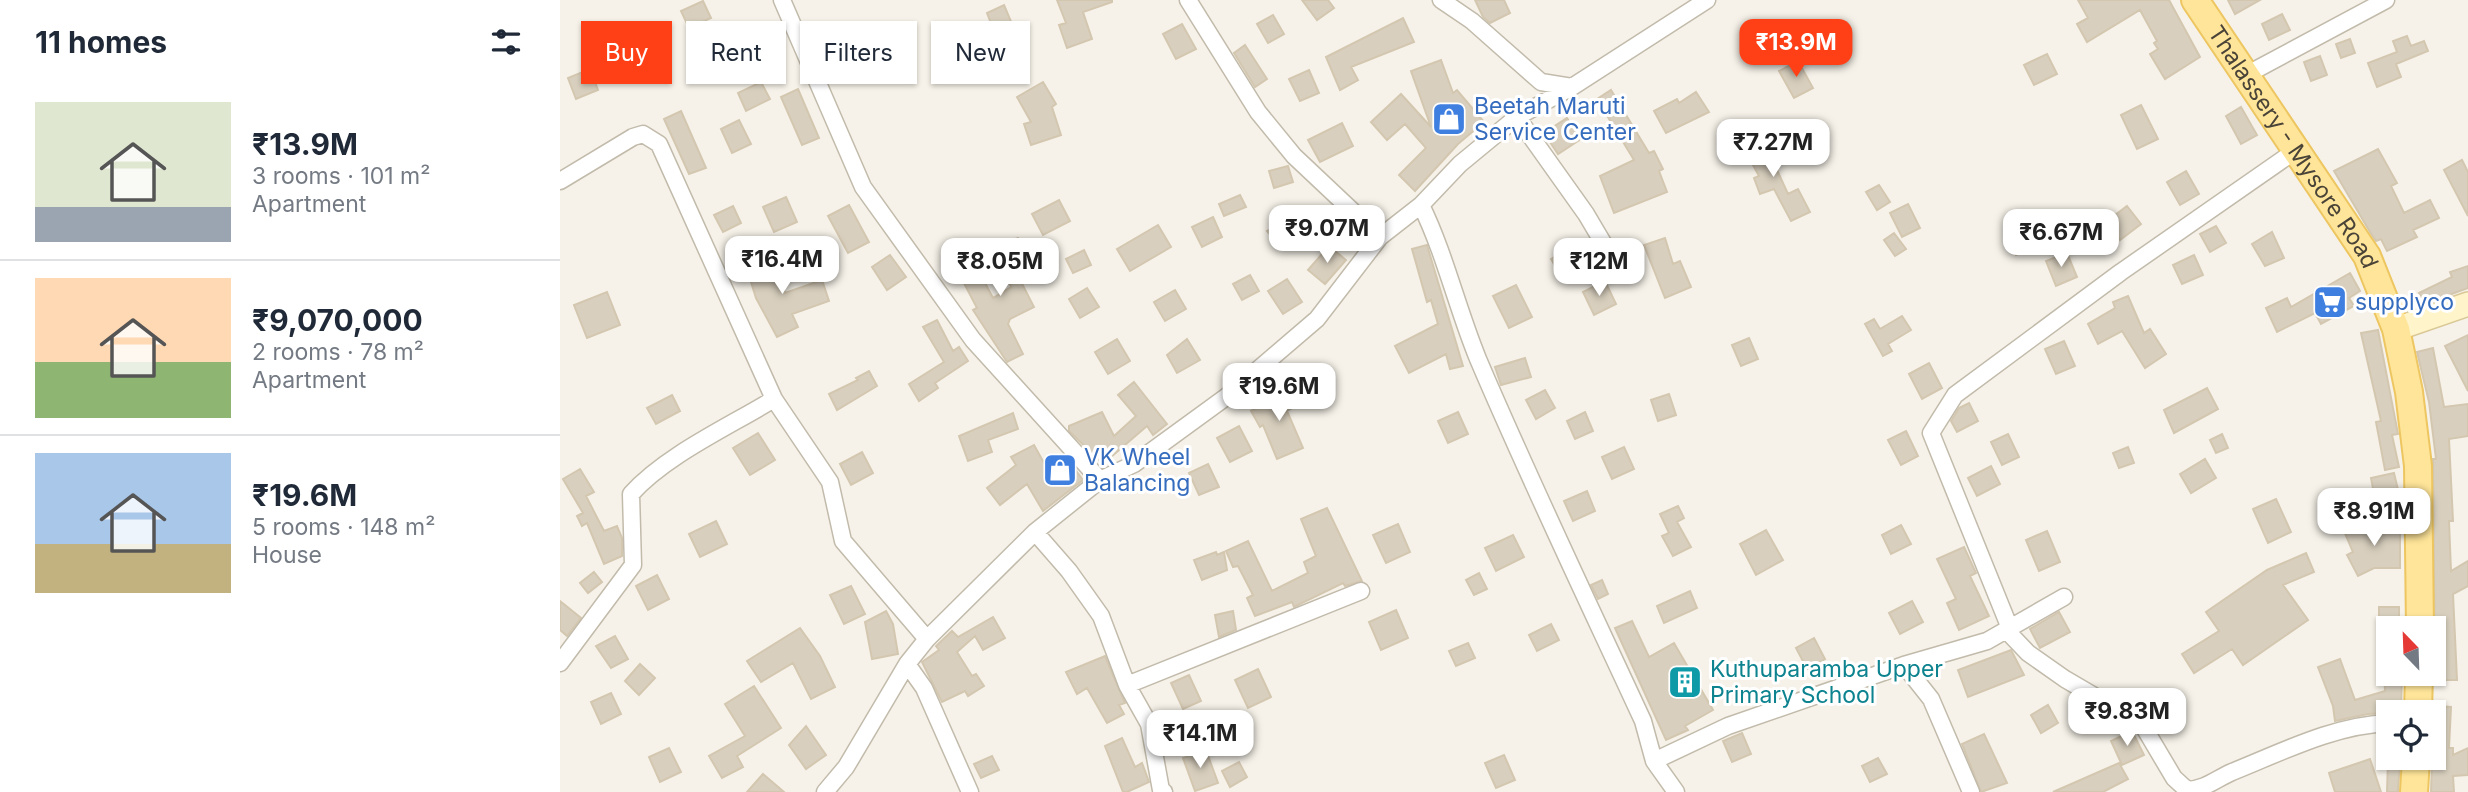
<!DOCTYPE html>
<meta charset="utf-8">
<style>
:root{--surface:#fff;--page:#f2f2f3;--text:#1f2937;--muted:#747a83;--line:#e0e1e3;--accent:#ff4017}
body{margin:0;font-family:Inter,sans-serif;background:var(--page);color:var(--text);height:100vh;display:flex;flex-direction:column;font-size:26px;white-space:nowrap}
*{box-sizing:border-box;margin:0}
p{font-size:23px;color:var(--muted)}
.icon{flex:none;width:38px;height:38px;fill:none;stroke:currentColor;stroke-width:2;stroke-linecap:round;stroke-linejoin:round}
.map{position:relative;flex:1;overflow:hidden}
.side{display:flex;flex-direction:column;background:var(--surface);width:560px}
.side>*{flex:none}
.guide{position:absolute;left:21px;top:21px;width:665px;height:63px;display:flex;gap:14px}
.needle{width:46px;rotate:337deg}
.fabs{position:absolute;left:1816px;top:616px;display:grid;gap:14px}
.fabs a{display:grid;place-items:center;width:70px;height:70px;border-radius:0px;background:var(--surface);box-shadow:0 2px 5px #0004;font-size:35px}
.price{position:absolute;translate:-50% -60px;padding:0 16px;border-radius:14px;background:#fff;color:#222;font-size:23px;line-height:46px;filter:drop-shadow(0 2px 4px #0008)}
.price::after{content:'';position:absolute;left:50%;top:42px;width:21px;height:16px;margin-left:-10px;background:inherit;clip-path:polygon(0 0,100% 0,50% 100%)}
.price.selected{background:var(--accent);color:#fff}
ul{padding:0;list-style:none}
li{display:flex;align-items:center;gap:21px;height:175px;padding:0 35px}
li+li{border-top:2px solid var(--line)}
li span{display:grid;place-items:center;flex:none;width:196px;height:140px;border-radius:0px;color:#555}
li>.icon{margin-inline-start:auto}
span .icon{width:84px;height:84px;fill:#fffc;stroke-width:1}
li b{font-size:30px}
h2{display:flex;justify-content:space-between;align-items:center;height:84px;padding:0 35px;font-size:30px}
.tag{padding:0 24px;border-radius:0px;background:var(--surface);box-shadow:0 2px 5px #0004;font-size:24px;line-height:63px}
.tag.selected{background:var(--accent);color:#fff}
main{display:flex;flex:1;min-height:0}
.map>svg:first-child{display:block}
</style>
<main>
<section class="side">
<h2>11 homes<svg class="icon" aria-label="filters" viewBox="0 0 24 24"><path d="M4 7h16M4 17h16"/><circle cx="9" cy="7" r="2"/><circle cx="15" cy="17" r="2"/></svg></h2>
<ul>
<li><span style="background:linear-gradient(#dfe7d0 75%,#9aa5b1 0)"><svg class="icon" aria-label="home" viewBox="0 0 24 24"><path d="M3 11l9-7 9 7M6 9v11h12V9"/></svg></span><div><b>₹13.9M</b><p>3 rooms · 101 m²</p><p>Apartment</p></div></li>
<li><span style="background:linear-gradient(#ffd9b3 60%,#8fb573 0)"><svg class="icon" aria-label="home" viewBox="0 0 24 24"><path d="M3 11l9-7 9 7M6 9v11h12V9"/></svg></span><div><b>₹9,070,000</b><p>2 rooms · 78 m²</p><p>Apartment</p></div></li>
<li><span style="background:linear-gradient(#a9c7e8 65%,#c2b280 0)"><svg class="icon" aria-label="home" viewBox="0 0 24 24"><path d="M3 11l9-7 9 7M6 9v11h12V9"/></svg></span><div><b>₹19.6M</b><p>5 rooms · 148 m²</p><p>House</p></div></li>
</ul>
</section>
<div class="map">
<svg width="1908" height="792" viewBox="0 0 1908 792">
<rect width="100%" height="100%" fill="#f6f2e9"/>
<path fill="#d8cfbe" stroke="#d4c7b0" stroke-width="2" d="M497 0H552V2L523 12 532 39 507 48 499 25 506 23Z
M742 0H768L774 8 757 20Z
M915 0H944L950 13 930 23 923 17Z
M1518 0H1609L1640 57 1605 79 1590 54 1598 49 1594 43 1597 41 1580 10 1527 42 1517 24 1528 18Z
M1668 0H1700L1675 14Z
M143 1 151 18 129 28 121 11Z
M444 5 452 24 434 31 427 13Z
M1722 14 1730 30 1709 40 1702 24Z
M713 15 724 34 708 43 697 24Z
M843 18 854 42 791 67 798 80 780 90 766 57Z
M622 24 636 49 616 59 603 34Z
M295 30 305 48 289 57 279 38Z
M78 36 90 56 75 64 64 44Z
M1847 36 1851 46 1864 41 1868 51 1836 64 1841 77 1817 87 1808 63 1837 52 1833 41Z
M1790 39 1795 53 1781 58 1776 44Z
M685 45 707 79 695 87 674 53Z
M1487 54 1497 74 1474 85 1464 65Z
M1760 56 1767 75 1751 81 1744 62Z
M881 60 893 93 897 90 924 122 898 144 855 191 839 175 866 148 845 124 827 140 811 122 841 94 871 127 851 71Z
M1238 61 1253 88 1234 98 1219 71Z
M30 69 38 90 16 99 8 78Z
M749 70 759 93 740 101 729 79Z
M201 82 210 99 186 111 178 93Z
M483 82 496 104 492 107 501 135 471 145 464 124 471 122 457 97Z
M238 89 259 138 242 145 221 97Z
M1051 90 1089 153 1094 151 1103 169 1099 171 1107 192 1054 213 1040 176 1074 160 1037 99Z
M1136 92 1149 112 1106 133 1094 111 1117 99 1119 103Z
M1581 105 1598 139 1577 149 1561 115Z
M1681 107 1697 135 1681 144 1666 116Z
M121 111 146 168 129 174 104 119Z
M1007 118 1021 139 998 154 984 133Z
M179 120 191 144 172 153 161 129Z
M782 123 793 146 760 162 748 140Z
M1201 135 1228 194 1238 189 1250 212 1231 221 1214 189 1200 194 1194 178 1199 176 1182 145Z
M1818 149 1837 183 1831 186 1844 213 1870 200 1879 218 1853 230 1857 237 1827 251 1821 239 1816 241 1810 232 1774 171Z
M1902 160 1908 172V216L1884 170Z
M728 166 733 182 714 188 709 171Z
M1626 171 1639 194 1620 205 1607 182Z
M1319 185 1330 202 1317 210 1306 192Z
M680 195 686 207 664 216 659 204Z
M226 197 237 222 214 232 203 207Z
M499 200 510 221 483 235 472 214Z
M1348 204 1360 228 1342 237 1330 213Z
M289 205 309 242 288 253 268 216Z
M173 206 181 223 163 232 154 215Z
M1567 206 1581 224 1560 240 1546 222Z
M778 214 782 229 765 234 761 219Z
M653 217 662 237 642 247 632 227Z
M723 222 733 240 721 247 707 231Z
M598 225 611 247 570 271 557 249Z
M1656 226 1666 243 1650 252 1640 234Z
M1466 230 1474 247 1456 255 1448 238Z
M1712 232 1724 258 1705 266 1692 244Z
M1334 233 1346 249 1335 256 1324 240Z
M458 238 469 267 456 272 474 307 450 319 448 324 463 354 447 362 413 310 417 308 396 268 413 260 433 298 451 287 435 246Z
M1105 238 1113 264 1120 261 1131 287 1105 298 1084 245Z
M1019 243 1029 261 1002 277 991 259Z
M867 245 903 366 890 369 886 354 849 373 835 346 878 324 871 300 867 302 852 249Z
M769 246 786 260 765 284 748 270Z
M524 250 531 265 513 273 506 259Z
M1507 253 1517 277 1496 286 1486 261Z
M330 255 346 277 327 290 312 267Z
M1634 255 1643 275 1622 284 1613 265Z
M214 258 225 293 262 280 269 301 232 314 238 327 217 337 196 298 186 266Z
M1908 266V288L1865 304 1859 293 1892 277 1890 272Z
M1790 273 1800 291 1789 298 1794 306 1761 324 1755 313 1717 332 1706 308 1727 298 1731 307Z
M690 275 699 291 682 300 673 284Z
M727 279 742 302 723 314 708 291Z
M1045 281 1056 304 1034 315 1023 292Z
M956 285 972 317 949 328 933 296Z
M527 288 539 307 520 318 509 299Z
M615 290 626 309 605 321 594 302Z
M47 292 60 325 27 338 14 305Z
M1568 296 1584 333 1590 329 1606 354 1585 368 1562 331 1538 344 1528 324 1555 308 1553 302Z
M1342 316 1351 330 1328 344 1332 351 1323 356 1305 324 1314 319 1320 329Z
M377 320 393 351 399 347 408 361 375 383 378 388 359 401 349 384 384 362 363 327Z
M1818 330 1838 434 1832 435 1839 467 1825 470 1816 422 1821 421 1801 333Z
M1908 335V391L1885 346Z
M1189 338 1198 359 1181 366 1172 345Z
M557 339 570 361 548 374 535 352Z
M627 339 640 360 617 373 607 355Z
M1504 341 1515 366 1496 374 1485 349Z
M1873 348 1884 407 1908 404V436L1889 439 1893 521H1889L1891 571 1908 561V586L1893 594 1897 680H1875L1873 459H1876L1869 402 1857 352Z
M965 358 971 377 941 385 935 367Z
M1369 363 1382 388 1362 399 1349 374Z
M309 371 317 386 277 410 269 394 298 380 296 378Z
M574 382 607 424 593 435 587 426 543 464 509 431V426L542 412 554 436 576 416 558 395Z
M723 385 736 406 727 411 743 448 717 459 703 425 700 427 691 411 714 399 709 392Z
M1647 388 1658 409 1614 433 1604 410Z
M985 390 995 408 976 419 966 400Z
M1109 394 1116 415 1098 421 1091 400Z
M112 395 120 411 96 424 87 408Z
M1409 403 1418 421 1397 432 1391 421 1399 408Z
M898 412 908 434 888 443 878 421Z
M1025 412 1033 431 1015 439 1007 421Z
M453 413 458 429 428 440 432 452 408 461 399 436Z
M679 426 692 451 670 462 657 438Z
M1346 431 1358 456 1341 465 1328 440Z
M198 433 215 460 190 475 173 448Z
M1448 434 1459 457 1442 465 1431 442Z
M1662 434 1668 448 1656 453 1650 440Z
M474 445 489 472 508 460 523 480 483 511 467 484 440 505 427 488 456 465 451 457Z
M1064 447 1074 469 1052 479 1042 457Z
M1568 447 1574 463 1559 468 1553 453Z
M302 452 313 473 291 485 280 464Z
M1645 459 1656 478 1631 493 1620 474Z
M648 464 659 487 639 495 629 473Z
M1431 466 1440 484 1417 496 1408 478Z
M20 469 34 492 26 496 44 531 57 526 62 538V556L44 564 27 523 22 526 17 516 23 513 3 479Z
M1834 473 1839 494 1815 499 1811 478Z
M1027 491 1035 511 1013 521 1004 501Z
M1716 499 1731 532 1708 543 1693 509Z
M1118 506 1124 518 1117 522 1131 547 1113 556 1102 536 1109 533 1100 514Z
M767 508 802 581 785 586 783 583 734 607 732 602 695 616 687 598 693 595 678 566 673 567 666 551 688 541 712 591 748 573 744 562 756 556 741 519Z
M156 521 167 544 140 557 129 534Z
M1807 521 1810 529H1840V568H1814L1798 576 1787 555 1793 552 1784 531Z
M838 524 850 552 826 563 813 535Z
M1341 525 1351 544 1331 554 1322 535Z
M1206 530 1223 560 1196 575 1180 544Z
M1487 531 1500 562 1479 571 1466 540Z
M953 535 964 557 936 571 925 548Z
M1404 547 1416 573 1410 576 1429 616 1399 630 1387 603 1396 599 1377 559Z
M656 552 657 555 664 552 667 570 642 580 634 560Z
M1746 553 1754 572 1723 585 1748 620 1683 665 1672 649 1634 673 1622 654 1659 631 1646 612 1707 570Z
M34 572 42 582 28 593 20 583Z
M919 573 927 589 914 595 906 580Z
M97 575 109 599 88 610 76 586Z
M1042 580 1048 594 1038 599 1031 585Z
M291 586 305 614 284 624 270 595Z
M1130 591 1137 608 1104 623 1097 606Z
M0 601 21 618 7 636 0 630Z
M1352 601 1363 622 1340 634 1329 613Z
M1819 607H1839V628H1819Z
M836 610 848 638 821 650 809 622Z
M326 611 333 624 338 654 312 659 305 622Z
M673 611 676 630 659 637 655 615Z
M1499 612 1510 632 1480 648 1470 629Z
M433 617 445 638 423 650 415 636 397 652 412 676 416 674 424 686 408 696 405 691 382 702 362 662 379 650 376 646 392 631 398 637Z
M1072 621 1089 657 1114 643 1153 710 1125 726 1128 730 1106 740 1055 628Z
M991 624 999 640 977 651 969 635Z
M240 628 260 656 275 687 251 699 233 663 201 682 187 661Z
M55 636 68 659 51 668 36 646Z
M1254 638 1265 659 1247 669 1236 648Z
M908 643 915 658 896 666 889 651Z
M1451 650 1464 675 1408 697 1398 670Z
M545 656 565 703 559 705 564 714 547 723 527 688 517 694 506 672Z
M1780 659 1795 700 1825 691 1824 674H1842L1841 712 1808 714 1775 721 1773 706 1758 667Z
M80 664 95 678 79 695 65 681Z
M698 669 711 697 688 708 675 680Z
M629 675 641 701 623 709 611 683Z
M194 686 221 728 177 756 183 767 162 778 149 756 185 736 165 704Z
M51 693 61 714 41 724 31 702Z
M1488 705 1498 723 1481 733 1471 715Z
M1874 706 1891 707 1889 748H1893V755L1908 748V775L1893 776 1894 792H1871Z
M246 726 266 755 246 769 229 745Z
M1572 731 1584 755 1562 765 1551 741Z
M1182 733 1191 754 1172 762 1163 741Z
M1424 734 1447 783 1421 792 1402 744Z
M562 738 575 767 582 763 589 782 567 792H563L545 746Z
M109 748 121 772 100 782 89 757Z
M646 750 658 783 635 791 623 758Z
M944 755 955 780 936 788 925 763Z
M432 756 439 770 421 778 414 764Z
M1318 758 1327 774 1310 782 1302 766Z
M1810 759 1821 792H1775L1769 773Z
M1828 759 1840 760 1838 792H1827Z
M679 762 687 777 670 787 662 771Z
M1559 763 1568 779 1543 792H1493Z
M203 774 224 792H187Z"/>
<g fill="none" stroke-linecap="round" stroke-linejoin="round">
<g stroke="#c2bbab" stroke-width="19">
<path id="minor" d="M222 0 303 187 413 340 540 480
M628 0 698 112 734 156 820 237
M881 0 912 21 981 82 1012 87
M1684 76 1826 0
M957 117 1026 214 1055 263
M0 181 73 137 83 134 99 144 214 399 270 482 283 541 367 639
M861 205C885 254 897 308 918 359 970 481 1027 600 1083 721L1094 761 1116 792
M475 532 509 571 541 616 567 685 589 724 601 790 604 792
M1449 626 1371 433 1395 395 1561 272 1735 151
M1447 631 1468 653 1505 679 1582 724 1614 778 1627 790C1646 789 1656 779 1672 772 1722 752 1774 725 1829 723
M0 663 73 565 71 494C106 455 170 426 214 399
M347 664 364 688 410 792
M567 685 801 591
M1094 761 1168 726 1344 665
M265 792 286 767 347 664 367 639 475 532 540 480 574 464 666 397 757 319 820 237 861 205 900 164 957 117 1012 87 1147 0
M1411 792 1371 699 1344 665 1427 641 1504 597"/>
</g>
<g stroke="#d9c896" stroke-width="26">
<path id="secondary" d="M1836 329 1908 304"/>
</g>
<g stroke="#edc661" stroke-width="30">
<g id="primary">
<path id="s1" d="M1635 0 1807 256 1836 329 1849 392 1858 466 1860 628"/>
<path d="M1858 712 1859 674"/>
<path d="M1854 792 1856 758"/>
</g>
</g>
<use href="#minor" stroke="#fff" stroke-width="16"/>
<use href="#secondary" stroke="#fff4ca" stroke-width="23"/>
<use href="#primary" stroke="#ffe599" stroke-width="26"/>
</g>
<defs>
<g id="shop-square" transform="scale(1.75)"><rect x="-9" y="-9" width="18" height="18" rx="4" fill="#3f7fe0" stroke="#fff"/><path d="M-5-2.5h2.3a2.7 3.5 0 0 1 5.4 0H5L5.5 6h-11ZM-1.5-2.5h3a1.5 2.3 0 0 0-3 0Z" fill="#fff"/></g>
<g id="supermarket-square" transform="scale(1.75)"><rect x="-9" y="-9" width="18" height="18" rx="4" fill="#3f7fe0" stroke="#fff"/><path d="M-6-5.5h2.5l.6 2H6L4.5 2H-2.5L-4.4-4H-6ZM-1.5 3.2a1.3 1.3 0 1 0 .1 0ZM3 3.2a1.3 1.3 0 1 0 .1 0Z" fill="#fff"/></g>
<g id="building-square" transform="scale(1.75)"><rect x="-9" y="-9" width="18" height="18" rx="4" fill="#0f9aa8" stroke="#fff"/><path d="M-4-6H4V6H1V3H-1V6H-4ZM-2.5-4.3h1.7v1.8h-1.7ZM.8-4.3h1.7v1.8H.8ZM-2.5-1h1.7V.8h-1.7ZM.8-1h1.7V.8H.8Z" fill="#fff"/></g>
</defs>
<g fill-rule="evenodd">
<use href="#shop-square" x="889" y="119"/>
<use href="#supermarket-square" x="1770" y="302"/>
<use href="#shop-square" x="500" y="470"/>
<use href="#building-square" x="1125" y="682"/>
</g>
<g text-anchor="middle" stroke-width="6" stroke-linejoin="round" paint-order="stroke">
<g font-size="23" fill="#366cbe" stroke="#fff" text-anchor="start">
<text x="914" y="114">Beetah Maruti<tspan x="914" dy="26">Service Center</tspan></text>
<text x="1795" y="310">supplyco</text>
<text x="524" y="465">VK Wheel<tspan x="524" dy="26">Balancing</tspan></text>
</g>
<g font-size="23" fill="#4a4337" stroke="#fff">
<text dy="8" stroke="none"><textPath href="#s1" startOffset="177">Thalassery - Mysore Road</textPath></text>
</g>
<g font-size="23" fill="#0d838f" stroke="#fff" text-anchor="start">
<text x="1150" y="677">Kuthuparamba Upper<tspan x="1150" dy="26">Primary School</tspan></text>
</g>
</g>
</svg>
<div class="fabs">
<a><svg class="needle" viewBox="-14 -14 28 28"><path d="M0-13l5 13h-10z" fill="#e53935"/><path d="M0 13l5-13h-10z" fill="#747a83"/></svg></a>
<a><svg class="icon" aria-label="locate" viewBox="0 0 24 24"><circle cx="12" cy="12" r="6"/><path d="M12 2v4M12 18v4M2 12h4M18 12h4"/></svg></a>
</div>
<b class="price selected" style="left:1236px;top:79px">₹13.9M</b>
<b class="price" style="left:1213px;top:179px">₹7.27M</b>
<b class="price" style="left:767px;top:265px">₹9.07M</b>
<b class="price" style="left:1501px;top:269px">₹6.67M</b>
<b class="price" style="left:222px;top:296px">₹16.4M</b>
<b class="price" style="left:440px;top:298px">₹8.05M</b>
<b class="price" style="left:1039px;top:298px">₹12M</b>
<b class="price" style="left:719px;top:423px">₹19.6M</b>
<b class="price" style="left:1814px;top:548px">₹8.91M</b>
<b class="price" style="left:1567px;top:748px">₹9.83M</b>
<b class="price" style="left:640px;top:770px">₹14.1M</b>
<div class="guide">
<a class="tag selected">Buy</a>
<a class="tag">Rent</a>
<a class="tag">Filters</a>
<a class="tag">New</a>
</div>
</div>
</main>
